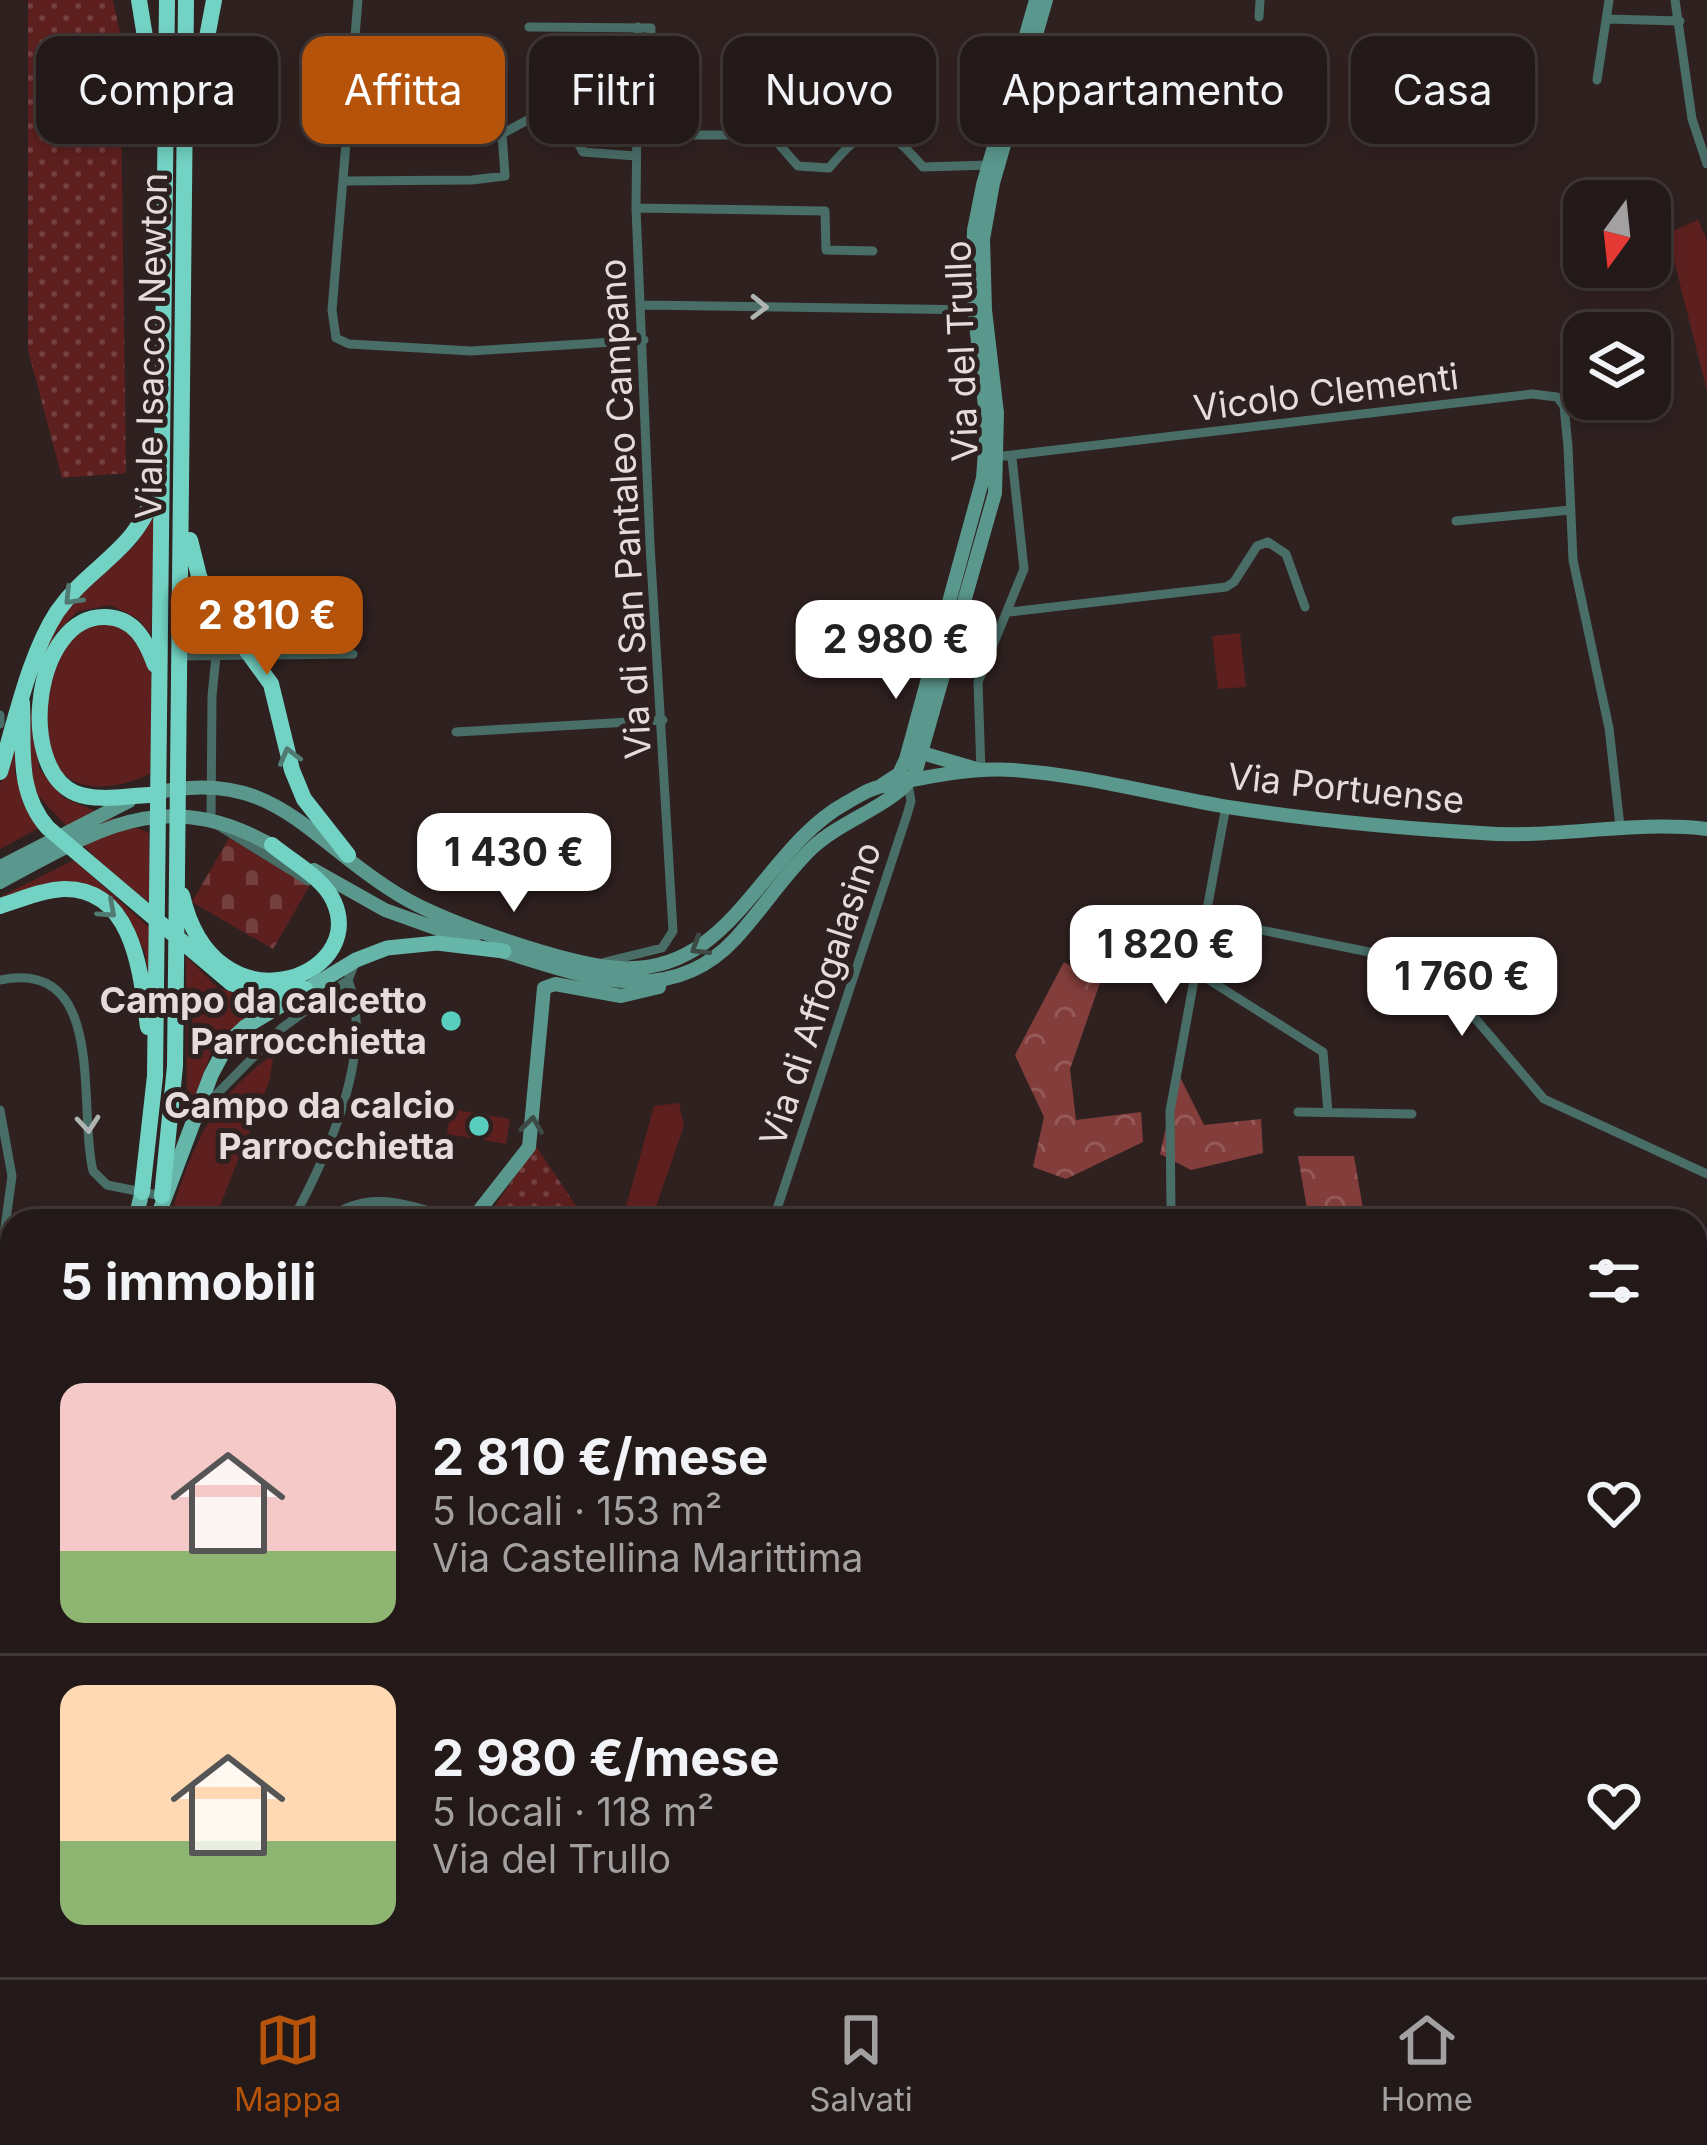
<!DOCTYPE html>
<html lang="it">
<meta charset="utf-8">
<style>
:root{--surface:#231918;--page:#2b2221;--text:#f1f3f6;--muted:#a3a0a2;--line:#403837;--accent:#b45309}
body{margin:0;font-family:Inter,sans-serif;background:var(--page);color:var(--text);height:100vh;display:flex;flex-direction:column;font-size:45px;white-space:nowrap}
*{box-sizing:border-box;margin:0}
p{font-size:39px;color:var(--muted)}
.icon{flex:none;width:66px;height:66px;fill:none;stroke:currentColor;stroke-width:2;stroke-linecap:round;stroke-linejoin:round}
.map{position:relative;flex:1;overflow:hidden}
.sheet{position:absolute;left:0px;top:1209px;width:1707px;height:768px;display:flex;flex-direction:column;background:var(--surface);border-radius:36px 36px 0 0;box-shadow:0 6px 18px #0003,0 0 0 3px var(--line)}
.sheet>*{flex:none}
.guide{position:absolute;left:36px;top:36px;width:1635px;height:108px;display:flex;gap:24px}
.needle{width:78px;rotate:195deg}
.buttons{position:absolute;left:1563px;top:180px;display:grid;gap:24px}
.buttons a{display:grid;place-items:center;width:108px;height:108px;border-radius:24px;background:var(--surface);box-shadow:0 6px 18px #0003,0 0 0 3px var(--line);font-size:60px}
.price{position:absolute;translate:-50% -102px;padding:0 27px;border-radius:24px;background:#fff;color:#222;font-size:39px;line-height:78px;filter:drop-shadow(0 3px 6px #0008)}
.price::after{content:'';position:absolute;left:50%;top:72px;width:36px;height:27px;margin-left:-18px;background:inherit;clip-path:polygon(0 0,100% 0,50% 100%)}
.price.selected{background:var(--accent);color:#fff}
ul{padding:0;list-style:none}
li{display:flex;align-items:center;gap:36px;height:300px;padding:0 60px}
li+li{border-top:3px solid var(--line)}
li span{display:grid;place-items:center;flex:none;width:336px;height:240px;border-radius:24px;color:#555}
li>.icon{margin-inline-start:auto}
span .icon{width:144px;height:144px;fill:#fffc;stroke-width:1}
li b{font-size:51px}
h2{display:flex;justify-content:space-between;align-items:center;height:144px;padding:0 60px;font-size:51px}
.pill{padding:0 42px;border-radius:24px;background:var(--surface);box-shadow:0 6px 18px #0003,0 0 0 3px var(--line);font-size:42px;line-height:108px}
.pill.selected{background:var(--accent);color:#fff}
.tab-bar{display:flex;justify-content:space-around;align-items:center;height:168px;border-top:3px solid var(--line);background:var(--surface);font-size:33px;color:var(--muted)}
.tab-bar a{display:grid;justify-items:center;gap:6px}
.tab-bar .selected{color:var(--accent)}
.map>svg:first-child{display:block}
</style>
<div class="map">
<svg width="1707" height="1977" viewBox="0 0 1707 1977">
<defs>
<pattern id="forest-crowns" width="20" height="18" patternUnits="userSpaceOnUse" patternTransform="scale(3)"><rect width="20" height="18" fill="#833e3c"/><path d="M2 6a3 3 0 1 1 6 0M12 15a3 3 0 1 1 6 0" fill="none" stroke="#945958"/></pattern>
<pattern id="cemetery-stones" width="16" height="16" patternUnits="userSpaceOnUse" patternTransform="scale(3)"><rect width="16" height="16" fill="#5d201f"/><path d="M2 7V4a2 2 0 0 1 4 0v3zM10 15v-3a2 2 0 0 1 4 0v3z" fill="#74403f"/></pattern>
<pattern id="garden-dots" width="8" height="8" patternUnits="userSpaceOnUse" patternTransform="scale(3)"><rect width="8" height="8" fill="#5d201f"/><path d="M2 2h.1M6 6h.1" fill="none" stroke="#74403f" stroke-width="1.8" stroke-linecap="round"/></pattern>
</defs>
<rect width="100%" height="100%" fill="#2f2120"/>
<path fill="#5d201f" d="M1698 220 1707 240V391L1667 233Z
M156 510 151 635 138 619 111 605 78 611 55 634 41 672 35 724 39 768 64 798 149 833 151 904 101 864 34 791 28 726 44 646 63 610 136 544Z
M110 620C118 624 129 628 134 634 164 670 152 732 150 774 68 811 28 762 50 680 55 658 70 641 84 624Z
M1240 633 1246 687 1218 689 1212 636Z
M17 734 15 774 39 828 0 849V785Z
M74 860 150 928 152 994 144 949 110 902 66 881 0 897Z
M186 956 219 989 271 1000 215 1042 187 1120Z
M274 1054 269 1082 214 1221H169C190 1151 211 1097 274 1054Z
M679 1103 684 1126 651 1221H622L654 1106Z
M451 1109 510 1119 506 1144 447 1134Z"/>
<path fill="url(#forest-crowns)" d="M1064 962 1100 983 1070 1069 1076 1120 1141 1112 1143 1142 1066 1179 1033 1167 1044 1117 1015 1055Z
M1178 1073 1204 1125 1261 1119 1263 1153 1191 1170 1160 1154Z
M1298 1156H1354L1365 1221H1309Z
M1695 1725 1707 1732V1901L1695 1888Z"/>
<path fill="url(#cemetery-stones)" d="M229 838 310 885 273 949 192 902Z"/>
<path fill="url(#garden-dots)" d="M28 0H113L120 32 126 473 62 478 28 350Z
M536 1146 586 1221H491L490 1213Z
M1695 1899 1707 1912V1977H1664L1658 1971 1647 1977H1487L1477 1965H1695Z"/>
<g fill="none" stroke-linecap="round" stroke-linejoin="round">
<path stroke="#496d67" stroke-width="9" d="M358 0 332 310 336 338 349 344 471 351 644 340
M1675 0 1692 119 1707 164
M1259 17 1260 0
M1607 19 1680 21
M529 27 651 28 649 135
M1597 80 1609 0
M635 135H760L776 141 798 166 829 168C870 120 881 119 923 167L991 165
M344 181 472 180 505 176 502 134 546 110 564 117 583 152 636 156
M636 208 825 211 826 250 873 251
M642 305 979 310
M995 457 1532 394 1557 397 1564 406 1568 447 1573 560 1609 728 1620 826
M1456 521 1570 510
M1009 612 1226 587 1234 582 1257 546 1268 542 1286 554 1305 607
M180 656 353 654
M216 656 212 696 211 821 308 881
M0 715V724
M456 732 663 720
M981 771 978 682 1024 569 1012 458
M1207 919 1423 963 1439 976 1544 1099 1707 1174
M605 962 662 948 673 931 650 545 636 208 638 27
M1195 971 1323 1052 1328 1112
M0 980C109 958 77 1108 93 1171L107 1185 162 1196
M206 1105 282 1028 348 980 356 960
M0 1110 12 1176 0 1264
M1298 1112 1412 1114
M1171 1214 1170 1111 1226 806
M292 1221C326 1158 376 1053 348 980
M326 1221C370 1184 415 1209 466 1221
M773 1221 907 815 911 801 908 784
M0 1753 12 1741
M640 1965 642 1977
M823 1965 827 1977"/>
<path stroke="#5a978d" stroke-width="14" d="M922 753 980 770
M882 785 899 774 906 759 983 478 987 425 972 287 974 230 983 185 1036 0
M150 794C275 764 308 841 399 895 443 922 570 966 621 968 733 974 762 849 846 803 857 797 868 789 879 787 921 778 970 767 1014 770 1085 775 1157 795 1228 807 1311 820 1397 828 1481 833 1557 839 1631 820 1707 829
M0 867 129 801
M314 870 385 910 474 942
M0 882C102 827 167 783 280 850
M495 949C575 973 667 1013 735 939 762 910 783 876 812 848 843 819 893 806 915 774L995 493 997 413 985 310 983 239 993 183 1046 0
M471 1221 529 1147 544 988 555 984 621 996 659 987
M154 1977V1965"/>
<path stroke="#67b6aa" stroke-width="15" d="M135 1221 142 1192
M156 1221 211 1075 228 1043 245 1027 356 960 387 948 437 943 504 951
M0 1467 12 1454
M0 1490 12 1478"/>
<path stroke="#72d3c4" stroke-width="16" d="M139 0 158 117
M194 107 214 0
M190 540 199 576 210 600 271 684 292 770 304 799 348 855
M22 703C24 748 16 792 48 828L231 983 270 995 305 989
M0 772C15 723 29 655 57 612 91 563 136 553 156 489
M149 795C126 796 97 802 75 793 16 767 34 614 106 617 135 618 146 641 155 665
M182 895C214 1035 368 978 334 902 324 878 291 861 272 845
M0 906C20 900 42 890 64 889 135 888 141 977 148 1027
M142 1192 155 1076 167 0
M162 1196 175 1066 186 0"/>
</g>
<defs><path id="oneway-chevron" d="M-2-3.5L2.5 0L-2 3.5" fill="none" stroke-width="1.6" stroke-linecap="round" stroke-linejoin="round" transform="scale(3)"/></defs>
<g stroke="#aeb5b2">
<use href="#oneway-chevron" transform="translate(759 307) rotate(1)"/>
<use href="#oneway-chevron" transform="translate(88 1124) rotate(85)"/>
</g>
<g stroke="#507a72">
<use href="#oneway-chevron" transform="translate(72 597) rotate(134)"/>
<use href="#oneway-chevron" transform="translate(289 756) rotate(-105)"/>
<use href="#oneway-chevron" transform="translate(108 910) rotate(42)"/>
</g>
<g stroke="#3e4a46">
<use href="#oneway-chevron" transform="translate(699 947) rotate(148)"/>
<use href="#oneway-chevron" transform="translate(532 1125) rotate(-82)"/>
</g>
<g fill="#5acebe" stroke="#2f2120" stroke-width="4.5">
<circle cx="451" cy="1021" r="12"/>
<circle cx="479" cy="1126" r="12"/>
</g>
<g text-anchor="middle" stroke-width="10" stroke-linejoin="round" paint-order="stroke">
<g font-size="36" fill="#e5dcdb" stroke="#2f2120">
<text transform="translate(151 346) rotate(-89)" y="13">Viale Isacco Newton</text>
<text transform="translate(961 351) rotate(-92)" y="13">Via del Trullo</text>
<text transform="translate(1326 392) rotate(-7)" y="13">Vicolo Clementi</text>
<text transform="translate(625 509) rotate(-93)" y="13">Via di San Pantaleo Campano</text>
<text transform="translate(1346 788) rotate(6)" y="13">Via Portuense</text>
<text transform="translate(820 994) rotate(-72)" y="13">Via di Affogalasino</text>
</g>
<g font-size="36" font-weight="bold" fill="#e5dcdb" stroke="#2f2120" text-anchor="end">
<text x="427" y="1013">Campo da calcetto<tspan x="427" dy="41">Parrocchietta</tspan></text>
<text x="455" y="1118">Campo da calcio<tspan x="455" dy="41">Parrocchietta</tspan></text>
</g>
</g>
</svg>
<div class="buttons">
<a><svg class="needle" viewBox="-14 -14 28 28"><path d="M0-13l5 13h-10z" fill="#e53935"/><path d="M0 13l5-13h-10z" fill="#a3a0a2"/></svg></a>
<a><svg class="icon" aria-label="layers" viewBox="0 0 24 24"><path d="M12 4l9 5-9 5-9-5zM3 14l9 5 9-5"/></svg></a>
</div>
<b class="price selected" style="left:267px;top:678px">2 810 €</b>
<b class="price" style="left:896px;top:702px">2 980 €</b>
<b class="price" style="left:514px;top:915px">1 430 €</b>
<b class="price" style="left:1166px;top:1007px">1 820 €</b>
<b class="price" style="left:1462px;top:1039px">1 760 €</b>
<div class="guide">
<a class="pill">Compra</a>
<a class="pill selected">Affitta</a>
<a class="pill">Filtri</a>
<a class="pill">Nuovo</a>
<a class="pill">Appartamento</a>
<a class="pill">Casa</a>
</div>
<section class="sheet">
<h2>5 immobili<svg class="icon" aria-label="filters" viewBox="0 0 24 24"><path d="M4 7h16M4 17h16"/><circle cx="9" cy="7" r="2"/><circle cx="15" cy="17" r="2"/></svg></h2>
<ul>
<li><span style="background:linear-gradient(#f6c9c9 70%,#8fb573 0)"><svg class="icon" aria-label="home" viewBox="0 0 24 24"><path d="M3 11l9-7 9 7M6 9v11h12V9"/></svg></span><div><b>2 810 €/mese</b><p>5 locali · 153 m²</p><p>Via Castellina Marittima</p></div><svg class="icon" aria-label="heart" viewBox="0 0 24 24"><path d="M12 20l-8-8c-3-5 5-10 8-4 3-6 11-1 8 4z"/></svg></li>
<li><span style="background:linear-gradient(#ffd9b3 65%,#8fb573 0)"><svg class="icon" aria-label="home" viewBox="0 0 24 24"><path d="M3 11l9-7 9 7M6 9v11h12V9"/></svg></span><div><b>2 980 €/mese</b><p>5 locali · 118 m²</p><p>Via del Trullo</p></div><svg class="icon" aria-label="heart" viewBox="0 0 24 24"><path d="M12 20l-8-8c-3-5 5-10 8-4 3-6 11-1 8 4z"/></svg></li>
</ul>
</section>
</div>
<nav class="tab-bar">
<a class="selected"><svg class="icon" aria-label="map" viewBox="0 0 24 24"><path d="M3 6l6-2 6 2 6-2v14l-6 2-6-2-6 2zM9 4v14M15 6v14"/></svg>Mappa</a>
<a><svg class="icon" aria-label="saved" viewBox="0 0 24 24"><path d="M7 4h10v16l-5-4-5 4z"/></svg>Salvati</a>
<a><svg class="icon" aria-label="home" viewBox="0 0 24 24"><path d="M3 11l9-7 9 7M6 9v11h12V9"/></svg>Home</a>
</nav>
